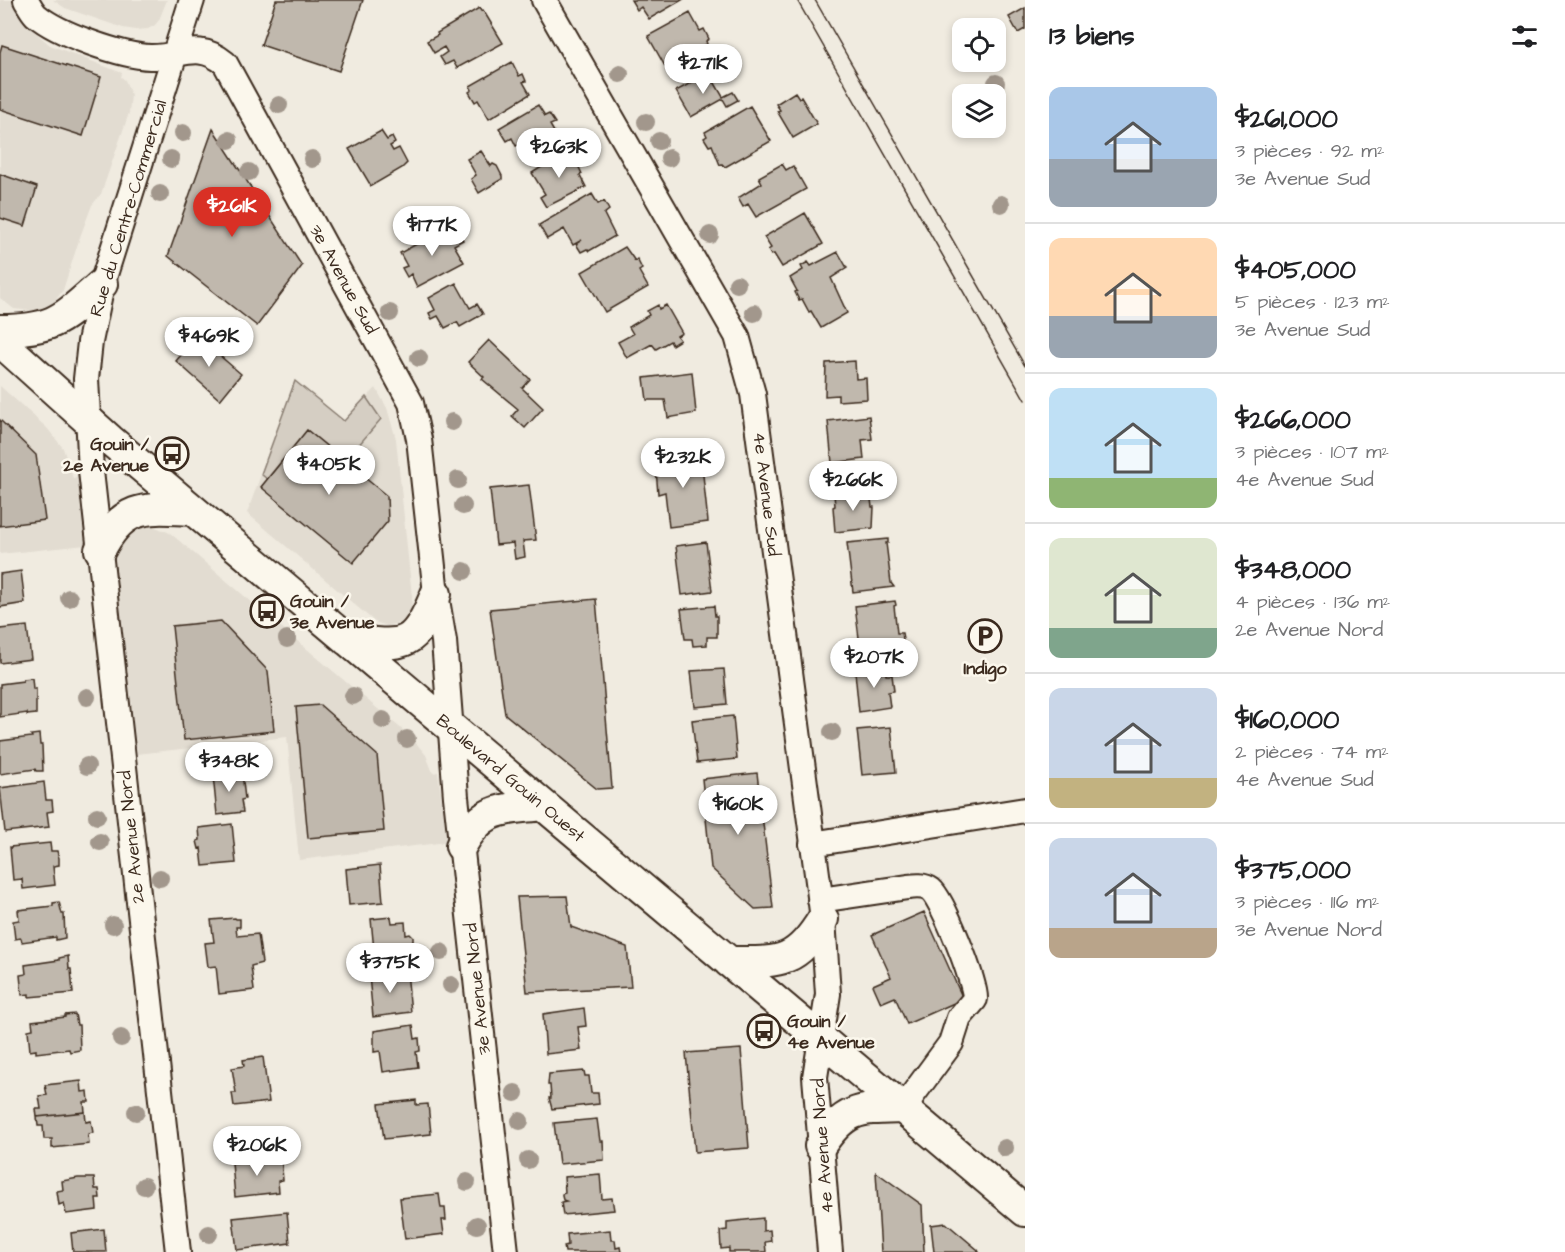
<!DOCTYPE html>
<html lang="fr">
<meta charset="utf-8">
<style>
:root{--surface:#fff;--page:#f6f6f6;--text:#202124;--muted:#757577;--line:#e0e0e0;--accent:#d93025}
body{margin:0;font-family:"Architects Daughter",sans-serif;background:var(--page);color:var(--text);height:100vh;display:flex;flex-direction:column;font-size:22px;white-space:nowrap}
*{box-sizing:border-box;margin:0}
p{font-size:20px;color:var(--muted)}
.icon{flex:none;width:33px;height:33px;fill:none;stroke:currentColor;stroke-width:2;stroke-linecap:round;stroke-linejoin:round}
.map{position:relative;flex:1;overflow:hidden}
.side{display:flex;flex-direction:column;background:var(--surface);width:540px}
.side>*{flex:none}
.tools{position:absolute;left:952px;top:18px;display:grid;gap:12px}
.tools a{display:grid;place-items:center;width:54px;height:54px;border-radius:12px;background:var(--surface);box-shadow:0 3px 9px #0003;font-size:30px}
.price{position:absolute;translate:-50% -51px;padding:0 14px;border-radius:21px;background:#fff;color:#222;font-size:20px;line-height:39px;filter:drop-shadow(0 2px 3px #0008)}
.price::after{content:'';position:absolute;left:50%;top:36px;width:18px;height:14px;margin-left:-9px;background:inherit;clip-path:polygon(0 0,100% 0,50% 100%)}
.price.on{background:var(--accent);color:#fff}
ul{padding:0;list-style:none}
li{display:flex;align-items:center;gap:18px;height:150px;padding:0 24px}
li+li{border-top:2px solid var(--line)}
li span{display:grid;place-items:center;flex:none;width:168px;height:120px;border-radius:12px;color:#555}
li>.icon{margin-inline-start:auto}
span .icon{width:72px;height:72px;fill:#fffc;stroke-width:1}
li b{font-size:26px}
h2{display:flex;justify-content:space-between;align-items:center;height:72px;padding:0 24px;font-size:26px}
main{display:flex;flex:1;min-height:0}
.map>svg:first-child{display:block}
</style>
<main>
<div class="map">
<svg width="1025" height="1252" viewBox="0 0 1025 1252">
<rect width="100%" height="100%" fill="#f0ebe0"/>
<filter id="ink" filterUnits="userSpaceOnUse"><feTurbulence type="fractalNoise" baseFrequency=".0167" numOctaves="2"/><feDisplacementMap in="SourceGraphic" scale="12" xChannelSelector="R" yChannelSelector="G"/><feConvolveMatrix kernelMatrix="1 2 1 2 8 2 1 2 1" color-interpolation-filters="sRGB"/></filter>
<g filter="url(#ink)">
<path fill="#e2dcd1" d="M0 0H14L30 28 50 45 122 73 121 77 125 80 131 95 129 113 101 194 92 205 80 237 63 290 52 305 44 309 34 311 14 309 0 298Z
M53 0H167L159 20 155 25 148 29 136 30 123 28 65 8Z
M295 381 344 421 376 388 387 408 396 439 412 596 411 612 403 622 387 626 375 622 247 513Z
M0 386 47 428 63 448 73 478 78 477 86 545 0 554Z
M136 524 139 528 153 526 170 533 411 737 426 755 433 773 438 772 447 842 299 860 287 737 137 754 115 559 116 548Z"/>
<path fill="#d5cec3" stroke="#887c70" stroke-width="1.5" d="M295 381 344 421 366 397 381 419 345 461 307 430 267 479 261 474Z"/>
<path fill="#c0b8ad" stroke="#3b2a1e" stroke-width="1.5" d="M276 0H363L339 71 261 45Z
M631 0H682L649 19 641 7 637 10Z
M479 8 481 11 483 10 503 43 457 68 453 61 445 65 440 57 447 52 444 47 434 53 427 41 438 35 437 33Z
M1025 8V29L1018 33 1009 17Z
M690 13 700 31 704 29 709 39 706 41 707 44 666 68 648 36Z
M2 45 101 77 83 136 0 109V52Z
M512 62 519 76 523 74 526 81 523 82 530 94 489 119 478 100 475 102 469 92 472 90 470 86Z
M709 73 723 97 733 92 738 100 727 106 723 99 691 117 676 91Z
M795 92 799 98 801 97 817 124 793 138 777 111 780 110 776 104Z
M538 105 545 116 549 114 555 123 550 125 557 137 527 153 522 143 516 146 512 138 507 141 499 128Z
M750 106 771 141 725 167 722 164 720 165 712 145 709 146 704 138 707 136 705 132Z
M213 129 302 266 257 326 168 256Z
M381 131 387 140 392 137 395 143 390 146 393 151 399 148 407 163 402 168 371 186 349 149Z
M481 151 491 166 493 164 497 166 502 176V179L479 193 471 179 476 175 467 159Z
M567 151 573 163 575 161 577 163 582 174 580 175 586 187 546 207 540 197 545 194 532 173Z
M782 164 786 170 793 166 806 189 756 217 748 204 743 207 738 198 762 183 759 177Z
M0 174 37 187 25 226 0 218Z
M592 194 598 204 604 201 609 210 604 214 615 236 589 251 587 249 581 252 576 244 582 240 573 245 564 229 547 239 539 225Z
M805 213 823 244 782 267 774 254 771 255 768 250 771 248 764 237Z
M445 225 450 236 458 232 463 240 454 245 464 262 417 287 411 274 407 277 402 268 407 266 400 253 439 232 438 229Z
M625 247 635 261 637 259 642 269 639 271 648 287 605 312 582 272Z
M838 252 847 268 831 278 847 313 821 328 811 311 809 312 802 299 799 300 795 292 797 291 790 278 803 270 801 266 808 262 811 266Z
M456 283 470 308 477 304 483 314 460 327 457 322 445 328 438 316 432 319 429 313 435 310 429 298Z
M658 305 659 309 666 305 682 333 677 336 680 340 672 345 670 341 656 349 652 344 627 358 618 342 633 334 629 327 649 315 647 311Z
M197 336 241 374 220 400 176 361Z
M489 340 530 379 522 388 543 408 525 428 512 416 518 409 482 379 484 377 468 362Z
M855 361 856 379 866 378 867 399 838 401V395L825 396 826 363Z
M692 372 696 413 668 418 665 400H647L644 378Z
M869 416 872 439 862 440 864 459 832 463 828 421Z
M0 420 36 455 45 520 0 526Z
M307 430 387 496 388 521 353 563 261 487Z
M696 449 699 466H702L708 522 669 527 665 492 658 494 656 469 669 468 668 451Z
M529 485 536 540 523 541 525 557 515 559 513 543 496 545 490 489Z
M870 491 872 507H874L873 528 835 532 833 507 835 506 834 494Z
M888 539V543H886L891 583 894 587 853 592 847 543Z
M706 542 712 591 682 595 676 546Z
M21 571 25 603 0 607V574Z
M596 599 612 788 597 789 505 714 490 609Z
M895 601 896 605 894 606 897 633H902L904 645H901V650L861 654 855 606Z
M714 606 715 616H717V637H707V645L693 646 692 639H685L681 609Z
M221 621 268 671 274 731 184 740 172 626Z
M27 626 31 659 0 663V629Z
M885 668 886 675H892L894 691 888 692 890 707 859 712 855 672Z
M724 669 727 704 695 707 691 671Z
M32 678 33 689H36V714L27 715V713L0 717V684L23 681V679Z
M320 705 377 755 384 831 308 838 296 707Z
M733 716 737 759 697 763 692 720Z
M891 727 896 772 862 775 857 730Z
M39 734 40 745H42L43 771H36L35 769 0 774V741L32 737 31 735Z
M242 773 245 799 241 800 243 812 217 815 213 775Z
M757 773 773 908 755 909 711 868 702 779Z
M44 782 46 800H52L53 811 47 812 49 827 5 832 0 788Z
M232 824 236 863 203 866 201 848 199 849 197 841 200 840 199 828Z
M50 843 51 851H57L59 858V865L53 866 55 885 23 889 22 879 13 880 10 847Z
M380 865 383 902 349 905 346 869Z
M567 896 571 927 627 947 631 987 527 992 517 897Z
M59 902 62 914H64L65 938 56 940V937L22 942 21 938 15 939 13 921 19 920 18 910 53 906V903Z
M924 912 963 999 907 1024 895 997 881 1003 873 985 891 977 872 935Z
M391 917 392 923 405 922 406 935 410 934 413 937V942L408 944 409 957 375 961 371 919Z
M235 918 236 919H240V927H236L237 936 258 934 262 963 251 966 254 990 219 994 216 966 208 967 205 943 214 942 211 920Z
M68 956 69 969H71L73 993 29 997V994L22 995 20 975 26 974 25 965 59 960V958Z
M407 972 411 1012 373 1017 369 976Z
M584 1008 586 1026 578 1027 581 1050 546 1054 543 1014Z
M75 1014 77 1025H79L80 1050 70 1052 69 1049 36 1053V1050L30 1051 28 1030 33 1029 32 1021 65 1017V1015Z
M413 1025 415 1039 419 1038 420 1051 416 1052 418 1067 383 1072 380 1051 374 1052V1031Z
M741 1049 749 1148 695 1152 686 1053Z
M263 1057 269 1102 234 1106 232 1093H236L232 1068 244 1066 243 1060Z
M584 1071 585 1076H589L591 1093H598L599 1104 552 1109 549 1098H551L550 1085H548L549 1074Z
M81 1081 82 1092 88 1091 89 1102H84L85 1112 37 1117 36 1109H41L39 1096 47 1095 45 1085Z
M416 1100V1105L428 1104 431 1134 384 1139 379 1104Z
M85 1112 86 1122 91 1121 93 1133 88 1134 89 1144 52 1148V1139H44L43 1126H38L37 1117Z
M597 1119 600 1141H603L604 1160 559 1164 554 1123Z
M281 1157 283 1180 278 1181 279 1192 235 1197 232 1163Z
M876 1172 922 1205 924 1252H881Z
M600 1174 602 1199 612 1198 614 1210 563 1215 561 1202 566 1201 563 1200 562 1196V1194L565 1193 564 1177Z
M78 1178H94L95 1189H99L100 1198H96L97 1210 66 1214 64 1203 59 1205 57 1191 63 1190 62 1181Z
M439 1194 441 1208H445L446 1220H442L444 1234 405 1239 400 1198Z
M287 1212 290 1243 237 1250 233 1218Z
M763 1218V1231L770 1230 771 1241 765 1242 766 1252H729V1248L721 1249 720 1231 727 1230V1222Z
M946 1223 978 1250 979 1252H934L931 1225Z
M104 1229 106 1252H73L71 1233Z
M610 1230 611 1240H615L616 1248 620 1247 621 1252H565L564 1246 568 1245 567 1234Z"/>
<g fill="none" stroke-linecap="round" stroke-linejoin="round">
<g stroke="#3b2a1e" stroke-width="28">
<path id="minor" d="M26 0C29 5 32 11 36 15 58 34 122 56 150 57 181 58 197 40 225 63L411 403 419 439 436 594 444 641 456 797 506 1252
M544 0 737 336 753 394 823 919 828 994 815 1077 830 1252
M812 844 1025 810
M820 900 908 887C916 886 924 885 931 890 943 900 976 983 975 999L959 1018 951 1043 903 1108
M178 1252 91 471 86 379 90 342 102 284 192 0"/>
</g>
<g stroke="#3b2a1e" stroke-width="34">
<path id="major" d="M0 330C55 330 62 319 102 284
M0 341 110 440 1025 1211
M100 550C124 503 147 508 193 510
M347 640C404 646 413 651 436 594
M461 846C483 806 502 810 543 805
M729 962C779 962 795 965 823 919
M820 1146C846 1107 859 1109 903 1108"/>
</g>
<use href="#minor" stroke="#fbf7ec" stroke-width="24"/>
<use href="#major" stroke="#fbf7ec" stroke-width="30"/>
<path stroke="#3b2a1e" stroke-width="1.5" d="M797 0 1025 400
M815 0 1025 366"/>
</g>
<g fill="#a2978c">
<circle cx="620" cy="74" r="9"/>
<circle cx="996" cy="83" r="9"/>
<circle cx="279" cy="105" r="9"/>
<circle cx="646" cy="122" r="9"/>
<circle cx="183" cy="133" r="9"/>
<circle cx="229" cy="140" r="9"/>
<circle cx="659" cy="141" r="9"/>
<circle cx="669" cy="158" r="9"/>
<circle cx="171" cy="159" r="9"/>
<circle cx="312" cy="159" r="9"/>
<circle cx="249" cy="172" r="9"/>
<circle cx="160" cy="194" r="9"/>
<circle cx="1001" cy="204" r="9"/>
<circle cx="710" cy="235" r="9"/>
<circle cx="737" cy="284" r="9"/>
<circle cx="390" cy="313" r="9"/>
<circle cx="754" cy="313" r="9"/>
<circle cx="419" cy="358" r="9"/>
<circle cx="452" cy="422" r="9"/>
<circle cx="458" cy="480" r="9"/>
<circle cx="463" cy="506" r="9"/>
<circle cx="464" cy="571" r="9"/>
<circle cx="69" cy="598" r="9"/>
<circle cx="287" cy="639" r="9"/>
<circle cx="353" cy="696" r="9"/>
<circle cx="87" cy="697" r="9"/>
<circle cx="383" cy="720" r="9"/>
<circle cx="832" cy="732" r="9"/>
<circle cx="407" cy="739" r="9"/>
<circle cx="87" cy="766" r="9"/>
<circle cx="97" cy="816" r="9"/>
<circle cx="100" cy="842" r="9"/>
<circle cx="160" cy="878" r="9"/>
<circle cx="113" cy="925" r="9"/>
<circle cx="441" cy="952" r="9"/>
<circle cx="451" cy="985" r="9"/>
<circle cx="121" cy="1038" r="9"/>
<circle cx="515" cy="1093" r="9"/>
<circle cx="136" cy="1112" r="9"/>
<circle cx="520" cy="1121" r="9"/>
<circle cx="1005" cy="1148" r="9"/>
<circle cx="528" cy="1160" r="9"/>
<circle cx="467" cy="1182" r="9"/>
<circle cx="144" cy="1186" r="9"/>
<circle cx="477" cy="1225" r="9"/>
<circle cx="209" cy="1234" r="9"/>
</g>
</g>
<defs>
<g id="bus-ring" transform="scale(1.725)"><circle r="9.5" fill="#fbf7ec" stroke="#3b2a1e" stroke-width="1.5"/><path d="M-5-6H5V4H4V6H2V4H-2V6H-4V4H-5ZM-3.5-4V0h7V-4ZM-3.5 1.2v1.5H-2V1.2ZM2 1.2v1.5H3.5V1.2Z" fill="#3b2a1e"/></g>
<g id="parking-ring" transform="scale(1.725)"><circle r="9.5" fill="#fbf7ec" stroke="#3b2a1e" stroke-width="1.5"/><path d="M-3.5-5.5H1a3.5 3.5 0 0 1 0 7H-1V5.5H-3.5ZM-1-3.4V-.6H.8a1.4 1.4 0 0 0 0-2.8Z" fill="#3b2a1e"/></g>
</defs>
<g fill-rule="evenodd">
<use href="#bus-ring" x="172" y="454"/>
<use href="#bus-ring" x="267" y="611"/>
<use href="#parking-ring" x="985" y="636"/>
<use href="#bus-ring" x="764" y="1031"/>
</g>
<g text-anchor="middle" stroke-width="5" stroke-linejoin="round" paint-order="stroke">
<g font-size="18" fill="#3b2a1e" stroke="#fbf7ec">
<text transform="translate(128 208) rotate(-73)" y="6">Rue du Centre-Commercial</text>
<text transform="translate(344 279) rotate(61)" y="6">3e Avenue Sud</text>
<text transform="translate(767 494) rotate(83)" y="6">4e Avenue Sud</text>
<text transform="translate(511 778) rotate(40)" y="6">Boulevard Gouin Ouest</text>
<text transform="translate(131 837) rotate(-96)" y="6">2e Avenue Nord</text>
<text transform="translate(477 989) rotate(-96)" y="6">3e Avenue Nord</text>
<text transform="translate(822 1146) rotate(-94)" y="6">4e Avenue Nord</text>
</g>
<g font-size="18" font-weight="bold" fill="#3b2a1e" stroke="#fbf7ec" text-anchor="start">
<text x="149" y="450" text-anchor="end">Gouin /<tspan x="149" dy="21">2e Avenue</tspan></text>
<text x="290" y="607">Gouin /<tspan x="290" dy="21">3e Avenue</tspan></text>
<text x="985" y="674" text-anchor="middle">Indigo</text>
<text x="787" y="1027">Gouin /<tspan x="787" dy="21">4e Avenue</tspan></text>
</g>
</g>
</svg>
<div class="tools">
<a><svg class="icon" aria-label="locate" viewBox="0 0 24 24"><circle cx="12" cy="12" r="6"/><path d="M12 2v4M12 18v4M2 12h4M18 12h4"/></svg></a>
<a><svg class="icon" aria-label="layers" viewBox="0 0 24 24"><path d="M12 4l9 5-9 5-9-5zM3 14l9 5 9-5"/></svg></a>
</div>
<b class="price" style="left:703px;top:95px">$271K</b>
<b class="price" style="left:559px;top:179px">$263K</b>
<b class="price on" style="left:232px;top:238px">$261K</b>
<b class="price" style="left:432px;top:257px">$177K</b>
<b class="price" style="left:209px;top:368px">$469K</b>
<b class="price" style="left:683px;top:489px">$232K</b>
<b class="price" style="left:329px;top:496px">$405K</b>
<b class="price" style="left:853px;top:512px">$266K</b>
<b class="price" style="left:874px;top:689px">$207K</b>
<b class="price" style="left:229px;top:793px">$348K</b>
<b class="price" style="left:738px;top:836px">$160K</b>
<b class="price" style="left:390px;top:994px">$375K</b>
<b class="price" style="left:257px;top:1177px">$206K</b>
</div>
<section class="side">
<h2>13 biens<svg class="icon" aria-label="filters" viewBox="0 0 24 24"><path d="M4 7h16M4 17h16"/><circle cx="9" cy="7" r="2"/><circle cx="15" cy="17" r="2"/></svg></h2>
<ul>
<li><span style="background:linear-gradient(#a9c7e8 60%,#9aa5b1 0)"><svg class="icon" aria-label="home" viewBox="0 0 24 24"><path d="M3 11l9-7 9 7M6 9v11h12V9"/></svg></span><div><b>$261,000</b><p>3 pièces · 92 m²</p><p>3e Avenue Sud</p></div></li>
<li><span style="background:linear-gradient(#ffd9b3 65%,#9aa5b1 0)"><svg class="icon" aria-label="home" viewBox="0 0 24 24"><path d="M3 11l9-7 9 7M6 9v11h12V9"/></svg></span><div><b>$405,000</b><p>5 pièces · 123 m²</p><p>3e Avenue Sud</p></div></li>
<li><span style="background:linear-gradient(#bfe0f5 75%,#8fb573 0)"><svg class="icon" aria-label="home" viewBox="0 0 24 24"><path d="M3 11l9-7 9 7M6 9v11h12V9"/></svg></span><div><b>$266,000</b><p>3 pièces · 107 m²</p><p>4e Avenue Sud</p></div></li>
<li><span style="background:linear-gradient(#dfe7d0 75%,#7fa58c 0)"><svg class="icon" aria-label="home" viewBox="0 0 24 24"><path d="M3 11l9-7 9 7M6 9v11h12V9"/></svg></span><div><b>$348,000</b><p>4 pièces · 136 m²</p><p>2e Avenue Nord</p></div></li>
<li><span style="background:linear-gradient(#c9d6e8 75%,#c2b280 0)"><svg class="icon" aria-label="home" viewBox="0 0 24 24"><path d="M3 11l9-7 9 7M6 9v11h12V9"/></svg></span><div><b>$160,000</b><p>2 pièces · 74 m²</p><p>4e Avenue Sud</p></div></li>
<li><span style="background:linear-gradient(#c9d6e8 75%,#b9a48a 0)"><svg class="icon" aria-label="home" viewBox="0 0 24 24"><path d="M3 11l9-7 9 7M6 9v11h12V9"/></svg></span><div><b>$375,000</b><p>3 pièces · 116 m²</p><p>3e Avenue Nord</p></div></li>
</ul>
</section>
</main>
